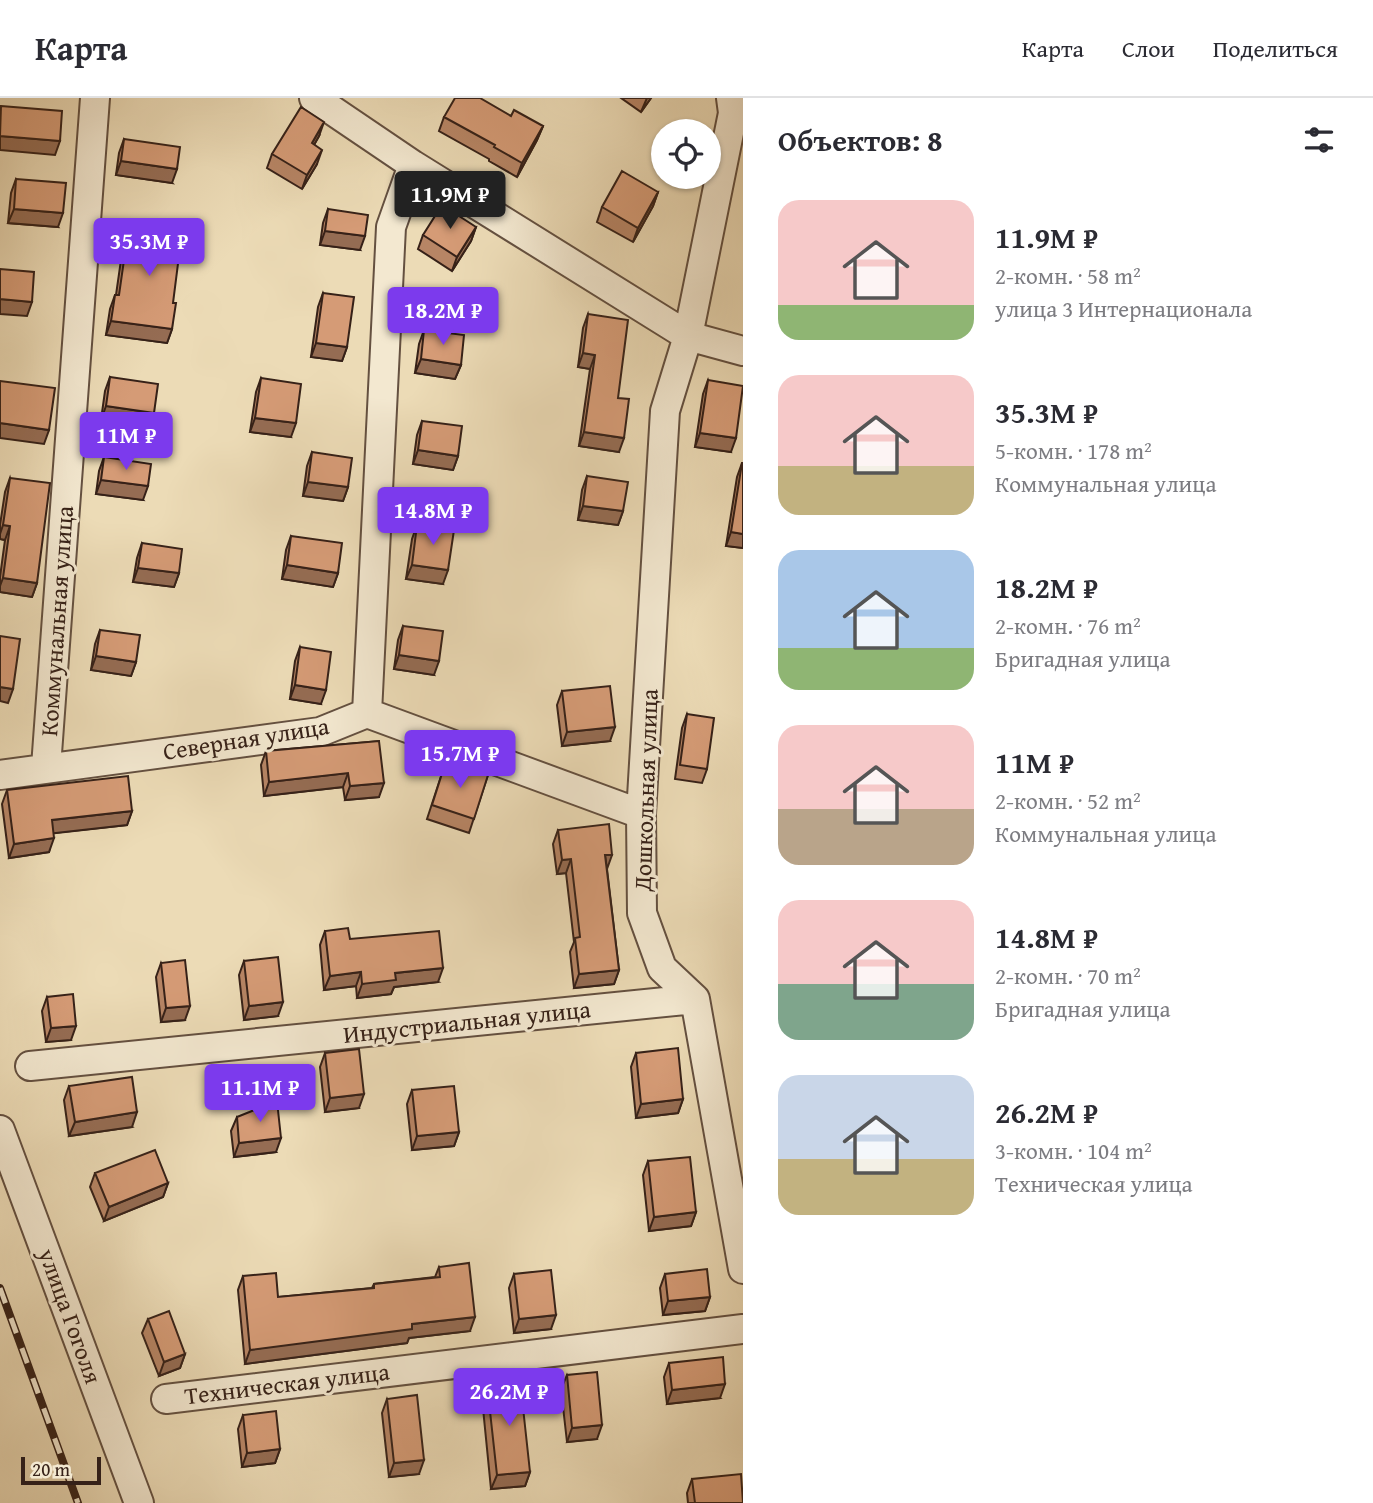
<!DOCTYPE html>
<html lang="ru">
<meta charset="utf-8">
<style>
:root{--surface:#fff;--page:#f2f2f3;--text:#2b2b33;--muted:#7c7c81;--line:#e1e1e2;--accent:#7c3aed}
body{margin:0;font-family:"Gentium Book Plus",serif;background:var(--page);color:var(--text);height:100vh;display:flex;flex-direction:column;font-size:26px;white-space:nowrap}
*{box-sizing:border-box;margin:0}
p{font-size:23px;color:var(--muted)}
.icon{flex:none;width:38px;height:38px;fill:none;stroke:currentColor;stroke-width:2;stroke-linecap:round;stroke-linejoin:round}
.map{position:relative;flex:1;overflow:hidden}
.sheet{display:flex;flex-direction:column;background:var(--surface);width:630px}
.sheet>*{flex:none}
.buttons{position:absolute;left:651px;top:21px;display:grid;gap:14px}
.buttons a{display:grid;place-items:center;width:70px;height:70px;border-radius:50%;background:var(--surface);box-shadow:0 2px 5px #0004;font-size:35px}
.scale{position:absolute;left:21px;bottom:18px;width:80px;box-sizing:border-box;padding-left:7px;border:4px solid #362118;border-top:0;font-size:19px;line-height:24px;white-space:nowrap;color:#362118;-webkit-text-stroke:5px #f3e8d0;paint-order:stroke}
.price{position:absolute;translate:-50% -60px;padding:0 16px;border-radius:7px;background:var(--accent);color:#fff;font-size:23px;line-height:46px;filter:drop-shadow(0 2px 4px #0008)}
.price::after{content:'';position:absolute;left:50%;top:42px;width:21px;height:16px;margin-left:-10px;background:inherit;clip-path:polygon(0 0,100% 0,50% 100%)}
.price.selected{background:#222;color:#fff}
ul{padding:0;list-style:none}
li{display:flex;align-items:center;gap:21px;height:175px;padding:0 35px}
li span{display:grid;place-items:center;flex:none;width:196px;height:140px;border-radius:21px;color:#555}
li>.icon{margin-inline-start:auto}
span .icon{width:84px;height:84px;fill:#fffc;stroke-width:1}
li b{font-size:30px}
h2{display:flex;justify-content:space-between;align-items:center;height:84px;padding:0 35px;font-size:30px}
header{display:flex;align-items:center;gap:42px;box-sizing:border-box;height:98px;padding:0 35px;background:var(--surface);border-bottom:2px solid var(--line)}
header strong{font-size:33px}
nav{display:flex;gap:38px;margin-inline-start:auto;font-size:24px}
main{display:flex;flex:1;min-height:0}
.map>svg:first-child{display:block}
</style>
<header>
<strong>Карта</strong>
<nav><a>Карта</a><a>Слои</a><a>Поделиться</a></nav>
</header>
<main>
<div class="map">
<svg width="743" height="1405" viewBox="0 0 743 1405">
<rect width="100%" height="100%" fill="#ecdbb6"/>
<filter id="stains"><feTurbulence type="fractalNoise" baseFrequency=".00286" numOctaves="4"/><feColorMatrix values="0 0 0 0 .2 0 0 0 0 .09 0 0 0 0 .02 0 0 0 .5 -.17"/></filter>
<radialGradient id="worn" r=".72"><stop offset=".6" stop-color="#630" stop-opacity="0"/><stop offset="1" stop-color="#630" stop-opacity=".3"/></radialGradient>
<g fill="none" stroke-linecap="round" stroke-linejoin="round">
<g stroke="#645040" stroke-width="32">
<path id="minor" d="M314 0 413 67 688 238 743 253
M731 0 733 15 688 238 665 313 641 716 642 815 662 870 695 901 743 1171
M367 615 391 129 413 67
M46 669 95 0
M0 677 320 634 367 615 641 716
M30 968 695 901
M0 1032 139 1405
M166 1301 743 1231"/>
</g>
<use href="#minor" stroke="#f3e8d0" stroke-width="28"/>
<g stroke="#362118" stroke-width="8">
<path id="rail" d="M0 1190 78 1405"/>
</g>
<use href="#rail" stroke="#f3e8d0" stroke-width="5" stroke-dasharray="16" stroke-linecap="butt"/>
</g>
<path fill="#b78565" stroke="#362118" stroke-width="2" d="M621 0H651L641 14Z
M511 18 543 28 537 42 517 79 489 63V61L439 33 444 19Z
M319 38 314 47 317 66 302 91 267 70 272 56Z
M124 41 172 85 116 77 119 55Z
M16 81 58 129 8 125 11 95Z
M658 94 653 108 633 144 597 124 602 109Z
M328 111 360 152 320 147 323 125Z
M129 127 173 205 172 231 167 245 106 237 110 211 115 197H116L124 141Z
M476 129 471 143 452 173 418 151 423 137Z
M323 195 347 249 342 263 311 259 318 209Z
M588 216 619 354 579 348 590 271 578 269 583 230Z
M424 232 461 267 455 281 415 275 419 246Z
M110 279 154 315 149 329 101 322 105 293Z
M261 280 291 339 250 334 256 294Z
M708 282 731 354 695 349 703 296Z
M422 323 458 358 453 372 413 366 417 337Z
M312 354 348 389 343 403 303 398 307 368Z
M104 359 143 402 96 396 99 373Z
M742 365 743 450 726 448 737 379Z
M587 378 623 413 618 427 578 422 582 392Z
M10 380 37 485 32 499 0 494V479L5 442 0 441V427L5 394Z
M417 427 443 486 406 481 412 441Z
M291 438 338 475 333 489 282 481 286 452Z
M142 445 179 475 174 489 133 484 137 460Z
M403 528 434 577 394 571 398 542Z
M100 532 136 564 131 578 91 572 95 546Z
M300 549 321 606 290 601 295 563Z
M562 593 610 643 562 648 557 607Z
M687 616 707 671 702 685 675 681 682 630Z
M379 643V699L345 702 343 689 264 698 261 667 266 653Z
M446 663 488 677 469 735 427 721Z
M7 692 132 713 127 727 53 735 49 754 9 760 2 706Z
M558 732 607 771 619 872 614 886 574 890 570 854 574 844 566 775 557 776 553 746Z
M325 833 350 841 438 884 394 889 391 896 357 900 356 888 324 892 320 847Z
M244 863 278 918 244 922 239 877Z
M161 865 185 922 161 924 156 879Z
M47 899 71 942 46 944 42 913Z
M325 955 359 1010 325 1014 320 969Z
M636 955 683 1001 678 1015 636 1020 631 969Z
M69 988 132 1029 69 1038 64 1002Z
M412 992 459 1034 454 1048 412 1052 407 1006Z
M237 1019 276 1054 234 1059 231 1033Z
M648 1063 696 1114 691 1128 649 1133 643 1077Z
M95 1075 168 1085 163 1099 104 1123 90 1089Z
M439 1169 470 1233 409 1240 407 1245 245 1266 238 1192 243 1178 278 1199 372 1190 374 1186 435 1179Z
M514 1176 551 1231 514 1235 509 1190Z
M665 1176 710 1199 705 1213 663 1217 660 1190Z
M148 1221 185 1256 180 1270 159 1278 142 1235Z
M669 1265 720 1300 667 1306 664 1279Z
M567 1277 597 1341 567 1344 561 1291Z
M487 1286 530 1374 525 1388 491 1391 482 1300Z
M387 1301 419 1376 389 1379 382 1315Z
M243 1317 280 1351 275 1365 242 1369 238 1331Z
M692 1381 743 1405H688L687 1395Z"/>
<path fill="#956c53" stroke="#362118" stroke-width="2" d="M647 0H651L641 14Z
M324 24 319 38 307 59 312 45Z
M543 28 537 42 517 79 522 65Z
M0 38 60 43 55 57 0 52Z
M322 52 317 66 302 91 307 77Z
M121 63 177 71 172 85 116 77Z
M658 94 653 108 633 144 638 130Z
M14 111 63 115 58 129 8 125Z
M476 129 471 143 452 173 457 159Z
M325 133 365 138 360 152 320 147Z
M0 201 32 204 27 218 0 216Z
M111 223 172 231 167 245 106 237Z
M316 245 347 249 342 263 311 259Z
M583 255 595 257 590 271 578 269Z
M421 261 461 267 455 281 415 275Z
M106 308 154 315 149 329 101 322Z
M255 320 296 325 291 339 250 334Z
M0 325 49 332 44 346 0 340Z
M584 334 624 340 619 354 579 348Z
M700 335 736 340 731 354 695 349Z
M418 352 458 358 453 372 413 366Z
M101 382 148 388 143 402 96 396Z
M308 384 348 389 343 403 303 398Z
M583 408 623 413 618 427 578 422Z
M3 427 10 428 5 442 0 441V436Z
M731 434 743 436V450L726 448Z
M287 467 338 475 333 489 282 481Z
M412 467 448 472 443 486 406 481Z
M138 470 179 475 174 489 133 484Z
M3 480 37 485 32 499 0 494V488Z
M399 557 439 563 434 577 394 571Z
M96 558 136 564 131 578 91 572Z
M295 587 326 592 321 606 290 601Z
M0 589 13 591 8 605 0 603Z
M615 629 610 643 562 648 567 634Z
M348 675 343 689 264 698 269 684Z
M384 685 379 699 345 702 350 688Z
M132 713 127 727 47 736 52 722Z
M54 740 49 754 9 760 14 746Z
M605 757H612L607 771Z
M571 761 566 775 557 776 562 762Z
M443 870 438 884 394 889 391 896 357 900 362 886 395 875Z
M619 872 614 886 574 890 579 876Z
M361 874 356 888 324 892 330 878Z
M283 904 278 918 244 922 249 908Z
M190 908 185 922 161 924 166 910Z
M76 928 71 942 46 944 51 930Z
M364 996 359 1010 325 1014 330 1000Z
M683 1001 678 1015 636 1020 641 1006Z
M137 1014 132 1029 69 1038 75 1024Z
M459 1034 454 1048 412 1052 417 1038Z
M281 1040 276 1054 234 1059 239 1045Z
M168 1085 163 1099 104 1123 109 1109Z
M696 1114 691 1128 649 1133 654 1119Z
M710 1199 705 1213 663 1217 668 1203Z
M556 1217 551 1231 514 1235 519 1221Z
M475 1219 470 1233 409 1240 407 1245 245 1266 250 1252 412 1226Z
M185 1256 180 1270 159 1278 164 1264Z
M725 1286 720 1300 667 1306 672 1292Z
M602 1327 597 1341 567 1344 572 1330Z
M280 1351 275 1365 242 1369 247 1355Z
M424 1362 419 1376 389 1379 394 1365Z
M530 1374 525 1388 491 1391 497 1377Z"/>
<path fill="#d59b76" stroke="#362118" stroke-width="2" d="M455 0H480L511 18 514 12 543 28 522 65 494 49 495 47 444 19Z
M1 8 62 13 60 43 0 38Z
M301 9 324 24 312 45 322 52 307 77 272 56Z
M124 41 180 49 177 71 121 63Z
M622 73 658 94 638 130 602 109Z
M16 81 66 85 63 115 14 111Z
M442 107 476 129 457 159 423 137Z
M328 111 368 117 365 138 325 133Z
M129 127 182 134 173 205H176L172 231 111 223 115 197H119Z
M0 171 34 174 32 204 0 201Z
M323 195 354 199 347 249 316 245Z
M588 216 628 222 618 300 629 301 624 340 584 334 595 257 583 255Z
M424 232 464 237 461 267 421 261Z
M110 279 158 286 154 315 106 308Z
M261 280 301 286 296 325 255 320Z
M708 282 743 288 736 340 700 335Z
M0 283 55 290 49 332 0 325Z
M422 323 462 328 458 358 418 352Z
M312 354 352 360 348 389 308 384Z
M104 359 151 366 148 388 101 382Z
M742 365H743V436L731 434Z
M587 378 628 384 623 413 583 408Z
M10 380 50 385 37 485 3 480 10 428 3 427Z
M417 427 454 432 448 472 412 467Z
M291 438 342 445 338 475 287 467Z
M142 445 182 451 179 475 138 470Z
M403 528 443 533 439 563 399 557Z
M100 532 140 537 136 564 96 558Z
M0 538 20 541 13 591 0 589Z
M300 549 331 554 326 592 295 587Z
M610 588 615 629 567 634 562 593Z
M687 616 714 620 707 671 680 667Z
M379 643 384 685 350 688 348 675 269 684 266 653Z
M446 663 488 677 474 721 432 707Z
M128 678 132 713 52 722 54 740 14 746 7 692Z
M609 726 612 757H605L619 872 579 876 575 840 580 839 571 761 562 762 558 732Z
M348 830 350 841 439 833 443 870 395 875 396 882 362 886 361 874 330 878 325 833Z
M278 859 283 904 249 908 244 863Z
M185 862 190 908 166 910 161 865Z
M73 896 76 928 51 930 47 899Z
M678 950 683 1001 641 1006 636 955Z
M359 951 364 996 330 1000 325 955Z
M132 979 137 1014 75 1024 69 988Z
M454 988 459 1034 417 1038 412 992Z
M277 1003 281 1040 239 1045 237 1019Z
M155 1052 168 1085 109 1109 95 1075Z
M690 1059 696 1114 654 1119 648 1063Z
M469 1165 475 1219 412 1226V1231L250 1252 243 1178 276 1175 278 1199 374 1190V1186L440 1179 439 1169Z
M707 1171 710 1199 668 1203 665 1176Z
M551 1172 556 1217 519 1221 514 1176Z
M169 1213 185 1256 164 1264 148 1221Z
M723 1259 725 1286 672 1292 669 1265Z
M597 1274 602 1327 572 1330 567 1277Z
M520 1282 530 1374 497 1377 487 1286Z
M417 1297 424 1362 394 1365 387 1301Z
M276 1313 280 1351 247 1355 243 1317Z
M741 1376 743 1405H695L692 1381Z"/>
<g text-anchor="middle" stroke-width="6" stroke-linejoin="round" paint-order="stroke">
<g font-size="24" fill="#362118" stroke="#f3e8d0">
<text transform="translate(57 523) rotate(-86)" y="8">Коммунальная улица</text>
<text transform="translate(246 641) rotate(-9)" y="8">Северная улица</text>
<text transform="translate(646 692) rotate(-88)" y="8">Дошкольная улица</text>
<text transform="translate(467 924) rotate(-6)" y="8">Индустриальная улица</text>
<text transform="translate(70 1218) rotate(70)" y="8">улица Гоголя</text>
<text transform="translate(287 1286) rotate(-7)" y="8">Техническая улица</text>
</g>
</g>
<rect width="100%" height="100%" filter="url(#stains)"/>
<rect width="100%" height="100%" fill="url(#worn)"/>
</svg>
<div class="buttons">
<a><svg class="icon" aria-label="locate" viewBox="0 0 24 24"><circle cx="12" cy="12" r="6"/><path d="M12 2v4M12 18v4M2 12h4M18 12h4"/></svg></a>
</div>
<div class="scale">20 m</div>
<b class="price selected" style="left:450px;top:133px">11.9M ₽</b>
<b class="price" style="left:149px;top:180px">35.3M ₽</b>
<b class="price" style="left:443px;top:249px">18.2M ₽</b>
<b class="price" style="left:126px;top:374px">11M ₽</b>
<b class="price" style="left:433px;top:449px">14.8M ₽</b>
<b class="price" style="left:460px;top:692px">15.7M ₽</b>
<b class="price" style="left:260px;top:1026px">11.1M ₽</b>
<b class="price" style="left:509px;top:1330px">26.2M ₽</b>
</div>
<section class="sheet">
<h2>Объектов: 8<svg class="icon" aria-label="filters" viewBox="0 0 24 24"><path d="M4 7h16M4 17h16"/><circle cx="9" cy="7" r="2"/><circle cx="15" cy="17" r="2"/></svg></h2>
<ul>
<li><span style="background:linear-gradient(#f6c9c9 75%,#8fb573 0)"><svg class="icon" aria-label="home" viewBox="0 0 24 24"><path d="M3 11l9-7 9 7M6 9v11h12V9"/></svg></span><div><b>11.9M ₽</b><p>2-комн. · 58 m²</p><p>улица 3 Интернационала</p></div></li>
<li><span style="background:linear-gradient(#f6c9c9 65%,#c2b280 0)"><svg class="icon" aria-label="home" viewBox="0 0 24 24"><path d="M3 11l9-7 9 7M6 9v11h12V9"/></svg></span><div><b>35.3M ₽</b><p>5-комн. · 178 m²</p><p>Коммунальная улица</p></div></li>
<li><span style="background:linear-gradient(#a9c7e8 70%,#8fb573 0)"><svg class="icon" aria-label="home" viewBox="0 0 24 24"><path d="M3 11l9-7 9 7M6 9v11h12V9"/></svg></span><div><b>18.2M ₽</b><p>2-комн. · 76 m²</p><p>Бригадная улица</p></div></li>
<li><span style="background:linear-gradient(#f6c9c9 60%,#b9a48a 0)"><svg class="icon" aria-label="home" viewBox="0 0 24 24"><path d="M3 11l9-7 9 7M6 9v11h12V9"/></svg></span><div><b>11M ₽</b><p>2-комн. · 52 m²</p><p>Коммунальная улица</p></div></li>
<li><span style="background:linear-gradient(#f6c9c9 60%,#7fa58c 0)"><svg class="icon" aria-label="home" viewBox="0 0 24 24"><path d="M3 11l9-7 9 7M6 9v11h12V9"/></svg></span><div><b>14.8M ₽</b><p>2-комн. · 70 m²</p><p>Бригадная улица</p></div></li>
<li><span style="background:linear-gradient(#c9d6e8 60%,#c2b280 0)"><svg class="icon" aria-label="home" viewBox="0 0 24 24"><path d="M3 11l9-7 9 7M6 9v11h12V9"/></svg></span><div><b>26.2M ₽</b><p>3-комн. · 104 m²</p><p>Техническая улица</p></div></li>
</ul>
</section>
</main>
